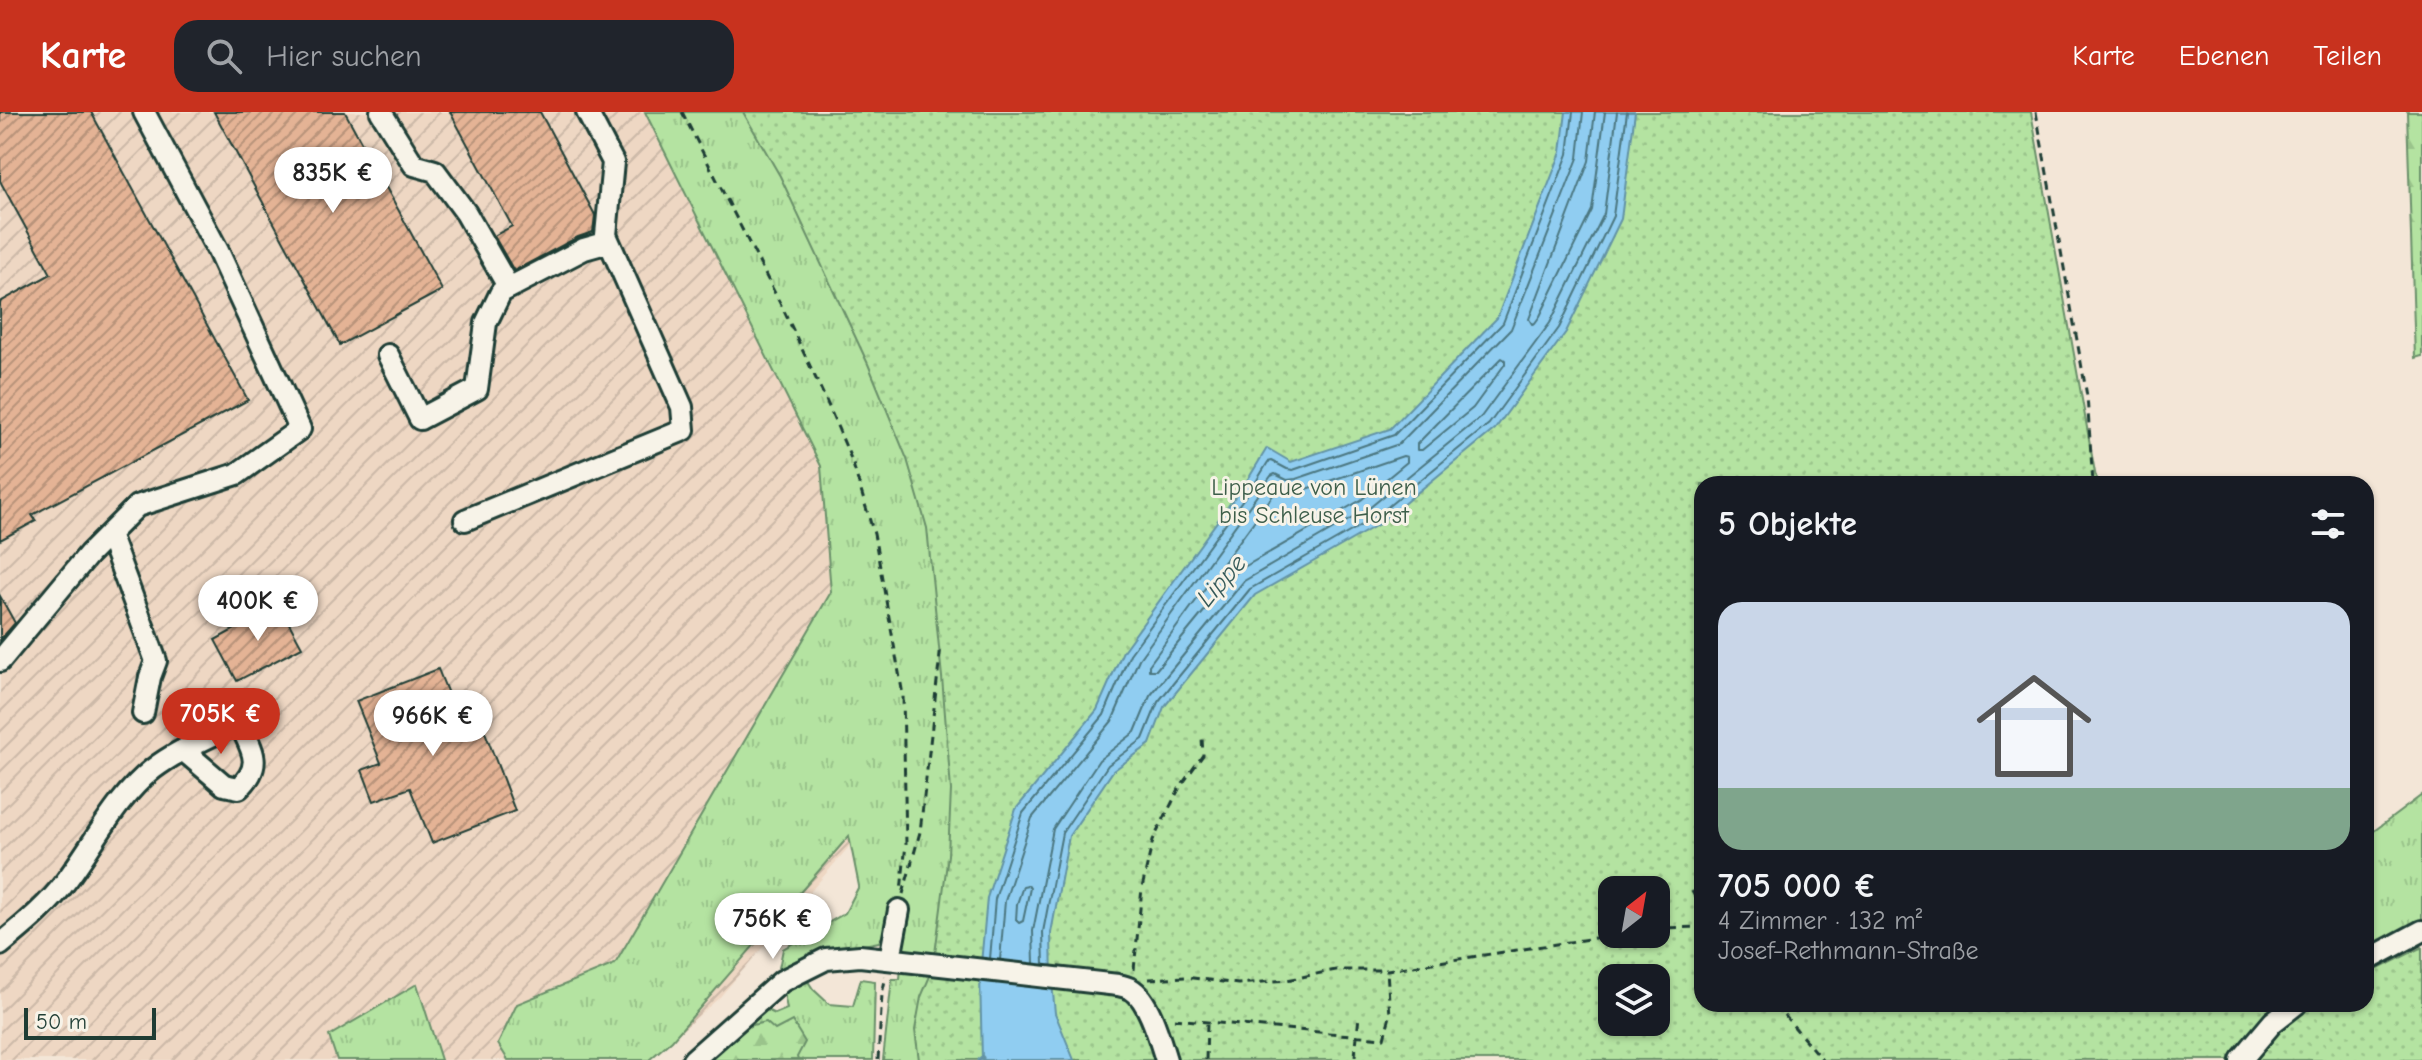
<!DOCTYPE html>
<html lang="de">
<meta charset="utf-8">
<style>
:root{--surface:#171b24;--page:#20242c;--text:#f1f3f6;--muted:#9ea1a6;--line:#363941;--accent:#c8321e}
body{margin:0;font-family:"Comic Neue",sans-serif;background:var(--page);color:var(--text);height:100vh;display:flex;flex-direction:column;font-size:30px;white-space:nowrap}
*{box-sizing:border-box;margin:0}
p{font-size:26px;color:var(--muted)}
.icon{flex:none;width:44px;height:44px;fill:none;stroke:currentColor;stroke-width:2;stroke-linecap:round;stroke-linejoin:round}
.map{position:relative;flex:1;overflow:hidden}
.side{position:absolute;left:1694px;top:364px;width:680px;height:536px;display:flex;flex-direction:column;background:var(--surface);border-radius:24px;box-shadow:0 2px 6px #0004}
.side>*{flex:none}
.needle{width:52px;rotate:31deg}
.buttons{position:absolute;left:1598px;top:764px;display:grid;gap:16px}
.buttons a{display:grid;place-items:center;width:72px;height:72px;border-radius:16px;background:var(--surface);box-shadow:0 2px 6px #0004;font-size:40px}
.scale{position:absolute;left:24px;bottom:20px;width:132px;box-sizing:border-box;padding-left:8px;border:4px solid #1f3d34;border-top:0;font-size:22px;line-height:28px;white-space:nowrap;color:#1f3d34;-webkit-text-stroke:6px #f7f3e8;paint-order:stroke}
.price{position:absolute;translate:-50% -68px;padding:0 18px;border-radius:28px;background:#fff;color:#222;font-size:26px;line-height:52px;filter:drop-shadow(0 2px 4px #0008)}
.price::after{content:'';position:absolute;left:50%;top:48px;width:24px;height:18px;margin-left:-12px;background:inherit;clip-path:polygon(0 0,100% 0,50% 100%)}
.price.selected{background:var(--accent);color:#fff}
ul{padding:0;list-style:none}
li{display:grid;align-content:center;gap:16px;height:424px;padding:0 24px}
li+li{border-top:2px solid var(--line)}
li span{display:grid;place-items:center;height:248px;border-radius:24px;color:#555}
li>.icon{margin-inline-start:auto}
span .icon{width:144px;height:144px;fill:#fffc;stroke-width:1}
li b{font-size:34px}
h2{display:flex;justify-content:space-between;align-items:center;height:96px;padding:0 24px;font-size:34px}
header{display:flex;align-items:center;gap:48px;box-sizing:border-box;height:112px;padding:0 40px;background:var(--accent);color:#fff}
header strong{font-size:38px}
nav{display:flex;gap:44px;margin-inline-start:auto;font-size:28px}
.search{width:560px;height:72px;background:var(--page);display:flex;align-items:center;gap:20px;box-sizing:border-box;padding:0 28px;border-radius:24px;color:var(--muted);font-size:30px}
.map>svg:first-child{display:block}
</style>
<header>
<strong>Karte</strong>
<div class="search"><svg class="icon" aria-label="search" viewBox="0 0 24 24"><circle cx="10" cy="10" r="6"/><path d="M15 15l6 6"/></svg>Hier suchen</div>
<nav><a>Karte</a><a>Ebenen</a><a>Teilen</a></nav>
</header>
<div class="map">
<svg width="2422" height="948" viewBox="0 0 2422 948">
<defs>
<pattern id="industrial-furrows" width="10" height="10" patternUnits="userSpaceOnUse" patternTransform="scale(2)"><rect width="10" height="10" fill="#eed7c3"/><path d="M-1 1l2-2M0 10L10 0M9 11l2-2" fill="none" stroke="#ccb9a8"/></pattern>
<pattern id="grass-tufts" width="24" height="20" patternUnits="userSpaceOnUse" patternTransform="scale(2)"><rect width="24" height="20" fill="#b4e3a1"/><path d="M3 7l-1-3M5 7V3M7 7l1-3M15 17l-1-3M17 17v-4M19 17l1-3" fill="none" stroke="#9ac48b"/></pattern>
<pattern id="forest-firs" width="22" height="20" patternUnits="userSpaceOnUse" patternTransform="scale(2)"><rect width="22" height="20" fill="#b4e3a1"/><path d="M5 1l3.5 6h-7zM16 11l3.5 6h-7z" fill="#9ac48b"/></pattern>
<pattern id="park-dots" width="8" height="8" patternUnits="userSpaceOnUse" patternTransform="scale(2)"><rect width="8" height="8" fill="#b4e3a1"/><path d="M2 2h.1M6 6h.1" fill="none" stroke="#9ac48b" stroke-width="1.8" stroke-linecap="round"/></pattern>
<pattern id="building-hatch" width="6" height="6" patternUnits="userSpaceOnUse" patternTransform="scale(2)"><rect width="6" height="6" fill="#e4b395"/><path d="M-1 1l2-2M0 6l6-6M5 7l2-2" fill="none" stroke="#b8937a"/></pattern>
</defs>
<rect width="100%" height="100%" fill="#f3e6d7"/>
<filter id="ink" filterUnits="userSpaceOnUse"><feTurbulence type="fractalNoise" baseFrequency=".0125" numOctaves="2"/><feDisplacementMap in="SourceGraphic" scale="16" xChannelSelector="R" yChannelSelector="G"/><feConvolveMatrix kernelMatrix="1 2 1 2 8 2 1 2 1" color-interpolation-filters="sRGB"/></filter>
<g filter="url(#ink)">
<path fill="url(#industrial-furrows)" d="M0 0H666L850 363 878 701 719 886 648 948H0Z"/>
<path fill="url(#grass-tufts)" stroke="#6a906a" stroke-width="2" d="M645 0H1480L981 851 902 843 907 801 889 797 885 819 879 830 817 842 778 861 783 837 845 801 859 774 849 724 672 928 649 948H508L498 932 517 892 615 852 831 480 821 354Z
M2422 683V812L2366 840V725Z
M901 855 980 863 982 948H883L892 867H900Z
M804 863 813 877 829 892 853 894 861 867 875 869 873 948H798L775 918 738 916 762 896 775 902 787 897 783 876Z
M417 872 441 948H337L329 924Z"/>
<path fill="url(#forest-firs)" stroke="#6a906a" stroke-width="2" d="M2407 0H2422V244L2415 246Z
M792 909 805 930 797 945 798 948H702L738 916 766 910 775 918Z"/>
<path fill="url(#park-dots)" stroke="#6a906a" stroke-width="2" fill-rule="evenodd" d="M743 0H2031L2097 372H1702V892H2366V863L2422 835V948H919L915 918 921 885 933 857 948 743 951 678 942 565 927 416 907 347 868 252 780 64ZM1612 778H1656V822H1612ZM1612 866H1656V910H1612Z"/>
<path fill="#90cdf1" stroke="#6393a5" stroke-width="2" d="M1566 0H1635L1621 107 1566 220 1495 317 1379 412 1255 483 1164 595 1150 632 1113 659 1069 724 1051 821 1052 871 1055 901 1074 948H982L980 863 987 786 1016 697 1097 598 1123 539 1250 364 1267 336 1291 350 1390 317 1497 206 1561 40Z"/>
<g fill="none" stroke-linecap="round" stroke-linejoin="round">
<path stroke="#4c7780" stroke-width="2" d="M1595 0 1589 49 1529 207 1532 212 1535 211 1540 204 1592 98 1605 0
M1502 246 1505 248V252L1473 296 1422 338H1417V332Z
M1403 344 1407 345V350L1361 388 1237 459 1156 558H1149V553L1276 379H1300Z
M1028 773 1030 776 1023 809 1019 811 1016 808 1017 792 1023 774Z
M990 847 995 787 1023 701 1104 603 1130 542 1257 368 1268 350 1272 349 1287 357 1293 358 1394 323 1503 211 1568 42 1573 0
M1000 848 1005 789 1032 706 1112 609 1139 547 1271 364 1275 362 1287 368 1296 367 1399 332 1511 217 1578 46 1583 0
M1034 851 1033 819 1053 717 1099 648 1135 620 1150 584 1244 469 1368 397 1481 305 1550 211 1604 102 1617 0
M1044 853 1043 820 1062 721 1108 653 1143 627 1158 590 1250 477 1374 406 1489 312 1559 216 1613 104 1627 0"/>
<path stroke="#6393a5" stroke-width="5" d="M979 948 982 946"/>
</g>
<path fill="url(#building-hatch)" stroke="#1f3d34" stroke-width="2" d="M0 0H91L248 288 32 403 36 409 0 428V190L51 162 0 69Z
M214 0H345L442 178 340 233Z
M450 0H540L595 103 593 120 578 125 514 159 494 124 512 114Z
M0 484 15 511 0 528Z
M279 493 302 535 237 569 215 528Z
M438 557 463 619 482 612 515 699 432 731 410 676 374 689 362 658 381 651 356 589Z"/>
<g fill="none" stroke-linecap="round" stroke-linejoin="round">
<g stroke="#1f3d34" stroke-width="26">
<path id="minor" d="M381 0 414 53 435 59 466 101 509 176
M388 243 420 307 477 277 486 211 501 180 584 137 609 130
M465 408 684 318 682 295 606 123 613 50 587 0
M109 422 156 549 150 565 143 601
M0 549 89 442 137 394 237 362 300 317 218 139 144 0
M0 833C24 813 48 794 66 769 94 732 116 686 153 657 179 637 211 625 239 610 251 637 265 652 239 676L224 673 183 638
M890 847 899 798
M2366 849 2422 819
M693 948 782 869 826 847 860 844 1118 873C1123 874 1127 875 1131 877 1149 887 1160 929 1166 948
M2241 948 2273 910 2296 892"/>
</g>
<path stroke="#1f3d34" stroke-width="3" stroke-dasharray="8 6" stroke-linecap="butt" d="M682 0 785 201 826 288 852 349 874 422 903 583 906 732 901 779
M2036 0 2087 284 2093 372
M1692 779 1702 799
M903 782 920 720 941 534
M1656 816 1702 815
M1134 858 1142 776 1153 728 1180 675 1203 643 1202 626
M1149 867 1186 865 1238 872 1287 868 1336 858H1387L1621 822
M1775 892 1822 948
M1174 907 1384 926 1390 904 1387 858
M1355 944 1359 904
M878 948 882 882 886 864
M1206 948 1207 911"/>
<use href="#minor" stroke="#f7f3e8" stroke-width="20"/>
</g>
</g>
<g text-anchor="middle" stroke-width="6" stroke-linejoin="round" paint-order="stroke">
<g font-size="24" fill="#3d5e4a" stroke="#f7f3e8">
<text x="1314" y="383">Lippeaue von Lünen<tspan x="1314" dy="28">bis Schleuse Horst</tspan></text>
</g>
<g font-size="26" font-style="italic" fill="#365a5a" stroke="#f7f3e8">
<text transform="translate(1221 468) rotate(-48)" y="9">Lippe</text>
</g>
</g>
</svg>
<div class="buttons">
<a><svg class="needle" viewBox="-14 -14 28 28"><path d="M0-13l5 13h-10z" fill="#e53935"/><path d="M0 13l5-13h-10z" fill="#9ea1a6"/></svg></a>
<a><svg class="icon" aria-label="layers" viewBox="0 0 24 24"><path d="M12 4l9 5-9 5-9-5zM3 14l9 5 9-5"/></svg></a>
</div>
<div class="scale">50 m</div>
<b class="price" style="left:333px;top:103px">835K €</b>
<b class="price" style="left:258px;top:531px">400K €</b>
<b class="price selected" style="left:221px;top:644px">705K €</b>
<b class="price" style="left:433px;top:646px">966K €</b>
<b class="price" style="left:773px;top:849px">756K €</b>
<section class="side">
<h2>5 Objekte<svg class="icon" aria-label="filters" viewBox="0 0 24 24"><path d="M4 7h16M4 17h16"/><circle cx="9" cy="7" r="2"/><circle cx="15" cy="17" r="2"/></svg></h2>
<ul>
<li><span style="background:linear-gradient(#c9d6e8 75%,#7fa58c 0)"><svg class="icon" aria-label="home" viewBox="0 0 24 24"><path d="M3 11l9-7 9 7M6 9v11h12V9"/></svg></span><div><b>705 000 €</b><p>4 Zimmer · 132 m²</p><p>Josef-Rethmann-Straße</p></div></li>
</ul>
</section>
</div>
